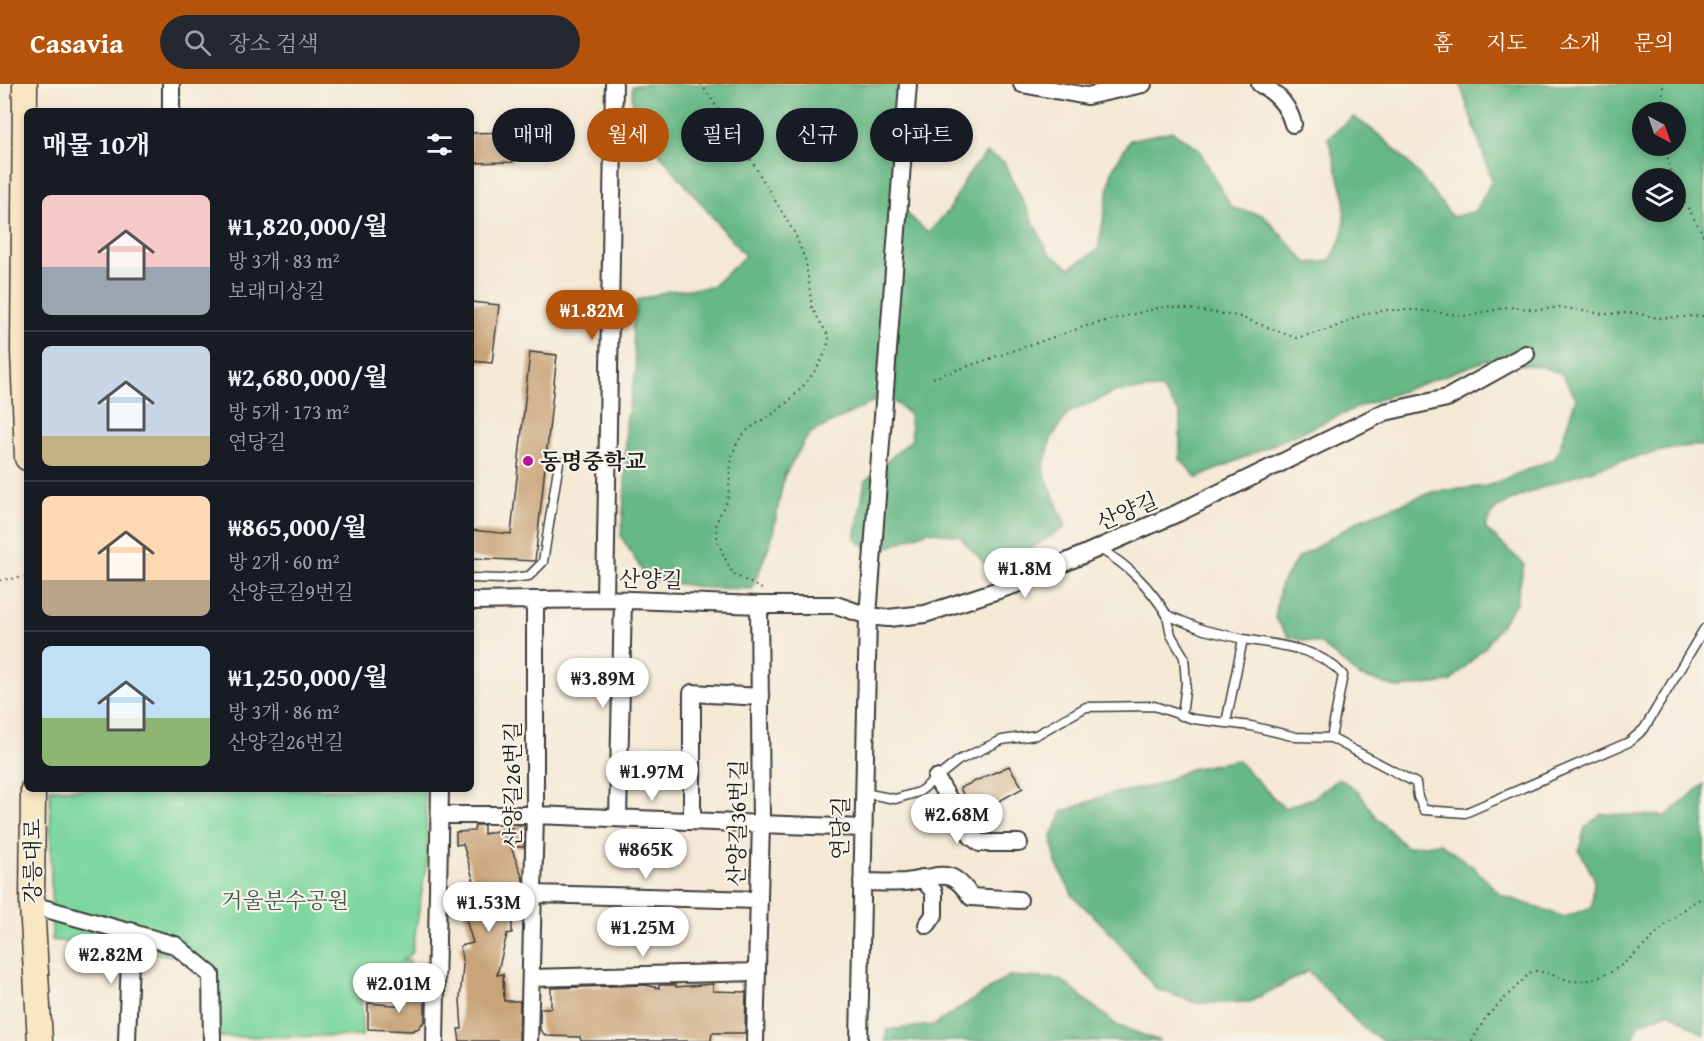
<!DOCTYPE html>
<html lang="ko">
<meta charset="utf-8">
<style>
:root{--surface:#171b24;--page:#242831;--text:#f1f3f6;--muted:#9ea1a6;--line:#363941;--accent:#b45309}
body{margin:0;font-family:"Gentium Book Plus","Noto Serif KR",serif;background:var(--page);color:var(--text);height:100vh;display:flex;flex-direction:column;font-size:22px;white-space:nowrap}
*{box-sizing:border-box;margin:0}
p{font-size:20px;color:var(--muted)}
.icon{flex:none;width:33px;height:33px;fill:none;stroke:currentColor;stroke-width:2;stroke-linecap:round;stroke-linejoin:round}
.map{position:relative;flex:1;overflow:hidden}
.details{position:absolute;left:24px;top:24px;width:450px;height:684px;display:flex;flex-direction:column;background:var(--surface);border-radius:9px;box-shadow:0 3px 9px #0003}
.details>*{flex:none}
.banner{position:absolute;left:492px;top:24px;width:570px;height:54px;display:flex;gap:12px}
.needle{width:39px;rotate:140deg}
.fabs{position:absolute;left:1632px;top:18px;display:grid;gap:12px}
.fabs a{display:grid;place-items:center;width:54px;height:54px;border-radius:50%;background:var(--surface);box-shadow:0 3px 9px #0003;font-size:30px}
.price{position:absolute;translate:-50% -51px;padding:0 14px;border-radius:21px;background:#fff;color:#222;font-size:20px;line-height:39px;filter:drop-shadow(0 2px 3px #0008)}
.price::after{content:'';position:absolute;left:50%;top:36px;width:18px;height:14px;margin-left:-9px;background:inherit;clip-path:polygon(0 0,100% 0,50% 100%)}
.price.on{background:var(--accent);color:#fff}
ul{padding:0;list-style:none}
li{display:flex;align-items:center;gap:18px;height:150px;padding:0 18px}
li+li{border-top:2px solid var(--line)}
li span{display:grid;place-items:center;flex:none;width:168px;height:120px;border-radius:9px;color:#555}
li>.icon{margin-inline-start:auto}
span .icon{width:72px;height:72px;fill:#fffc;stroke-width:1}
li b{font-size:26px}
h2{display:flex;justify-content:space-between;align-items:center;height:72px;padding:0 18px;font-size:26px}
.pill{padding:0 21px;border-radius:27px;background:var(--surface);box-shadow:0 3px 9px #0003;font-size:21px;line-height:54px}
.pill.on{background:var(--accent);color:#fff}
header{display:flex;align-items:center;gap:36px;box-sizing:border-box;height:84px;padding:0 30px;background:var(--accent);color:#fff}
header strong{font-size:28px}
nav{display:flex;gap:33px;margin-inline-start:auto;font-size:21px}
.search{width:420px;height:54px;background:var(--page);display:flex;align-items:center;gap:15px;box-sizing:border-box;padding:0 21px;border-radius:33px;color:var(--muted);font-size:22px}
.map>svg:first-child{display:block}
</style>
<header>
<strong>Casavia</strong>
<div class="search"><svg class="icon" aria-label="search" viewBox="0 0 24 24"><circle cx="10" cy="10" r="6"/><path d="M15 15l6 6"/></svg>장소 검색</div>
<nav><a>홈</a><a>지도</a><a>소개</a><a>문의</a></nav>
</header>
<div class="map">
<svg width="1704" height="957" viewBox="0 0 1704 957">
<rect width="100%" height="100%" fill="#f7f3e8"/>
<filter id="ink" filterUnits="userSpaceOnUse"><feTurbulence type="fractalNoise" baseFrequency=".0167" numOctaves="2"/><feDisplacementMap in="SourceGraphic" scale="12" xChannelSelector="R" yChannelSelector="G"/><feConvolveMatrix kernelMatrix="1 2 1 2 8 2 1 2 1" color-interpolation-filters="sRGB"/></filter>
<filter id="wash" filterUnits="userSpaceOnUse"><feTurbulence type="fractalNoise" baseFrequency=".008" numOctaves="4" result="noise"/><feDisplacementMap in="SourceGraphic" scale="24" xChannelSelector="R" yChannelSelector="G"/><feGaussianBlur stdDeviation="1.35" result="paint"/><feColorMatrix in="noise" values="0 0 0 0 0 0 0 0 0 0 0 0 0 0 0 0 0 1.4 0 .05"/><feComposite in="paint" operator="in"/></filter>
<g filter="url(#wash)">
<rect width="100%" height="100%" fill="#f5e9d6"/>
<path fill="#7dd79e" stroke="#4c7a5d" stroke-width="1.5" d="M50 705H424L428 769 412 869 402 877 410 876 407 904 367 909 386 890 371 900 361 896 362 952 213 953 206 896 176 872 52 856Z"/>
<path fill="#66b885" stroke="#416a50" stroke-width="1.5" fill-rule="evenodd" d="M644 0H898L906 3 893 116 928 149 949 126 967 92 986 69 1004 78 1048 168 1070 184 1098 166 1112 86 1130 56 1172 47 1198 64 1232 124 1263 131 1307 179 1330 177 1343 152 1345 115 1328 54 1353 33C1393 56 1425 96 1452 133L1476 127 1492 96 1460 0H1704V362C1668 358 1527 404 1496 425 1491 428 1488 438 1485 444L1524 480 1516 519 1487 561 1450 598 1399 604 1359 592 1321 560 1289 553 1275 534 1280 502 1297 475 1361 435 1432 408 1487 402 1556 374 1576 314 1562 290 1543 283 1487 276 1361 322 1197 394 1180 375V330L1162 305 1117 307 1068 329 1051 355 1043 386 1066 443 1018 472 988 483 959 452 928 447 874 469 855 455 865 397 912 355 909 330 886 311 809 350 784 392 772 454 752 505 706 504 647 495 621 452 625 404 626 338 636 286 632 245 637 216 668 207 712 203 745 172 633 38 632 2ZM1642 28H1676V62H1642ZM1642 94H1676V128H1642Z
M1237 676 1284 724 1313 714 1339 694 1359 708 1375 732 1406 763 1440 759 1472 782 1501 811 1565 833 1592 823 1594 794 1579 766 1585 744 1601 730 1666 732 1704 700V951L1670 928 1640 939 1632 957H1383L1362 943 1308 887 1250 918 1197 919 1156 905 1109 847 1073 812 1056 779 1052 753 1062 728 1106 711 1154 702 1190 685Z
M1009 892 1060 895 1118 942 1160 957H885L887 946 934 941Z"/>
<g id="blocks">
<path fill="#c9a479" d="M512 48 513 78 471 79V49Z
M471 218 499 221 492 279 471 277Z
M530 268 557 271 535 477 471 474V446L511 450Z
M1009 682 1023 704 974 731 960 704Z
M475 741H484V750L524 741V763H511L523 795 522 826 512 824V849L507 850 497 891 503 890 504 917H520L519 957H460L458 945H462L460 915 463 881 460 862 473 859 460 816V798H474L463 760 456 761V748L474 747Z
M713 900V907L746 908 745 949H712L711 957H581L580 953 546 952 540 946V924H551V904L645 901 659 904V901H676V903Z
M404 906 425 909V936L419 944 412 947 368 945V919L404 922Z"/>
</g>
</g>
<g filter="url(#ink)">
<use href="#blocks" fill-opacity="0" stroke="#3d3b38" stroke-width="1.5"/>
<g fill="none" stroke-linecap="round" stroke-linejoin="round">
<g stroke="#3d3b38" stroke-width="11">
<path id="lane" d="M1100 465C1129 482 1149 502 1167 531
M471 494 501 495 529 492 543 478 559 378
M1182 632 1186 599 1184 573 1171 551 1167 531 1204 546 1243 555
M1331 654 1416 699 1418 713 1424 726 1465 729 1629 658 1644 645 1704 545
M864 709 895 715 919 708 959 676 1002 656 1036 651 1086 623 1154 622 1193 635 1251 642 1296 653 1331 654 1343 591C1319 563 1277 561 1243 555L1226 639"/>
</g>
<g stroke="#3d3b38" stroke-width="20">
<path id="street" d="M171 0V27
M1022 0 1087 12 1143 0
M1260 0C1277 9 1288 21 1293 40
M605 515 614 0
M471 517 605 515 759 521H836L868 532 888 534 925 530 1014 501 1178 429 1385 328 1447 314 1526 270
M936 694 972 753 980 759H1019
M441 731H535L863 744
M618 734 623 517
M692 737V609L761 613
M922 794 934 808V831L927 841
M862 798C876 798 891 799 905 798 937 795 949 779 971 813L1019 816
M533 810 759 816
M32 821 175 861 211 891 212 957
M531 894 757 888
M127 957 131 847
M435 957 440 705
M529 957 535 731V516
M755 957 761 740 759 521
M859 957 868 532 908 0"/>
</g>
<g stroke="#3d3b38" stroke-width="27">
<path id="secondary" d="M25 0 23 267 27 374
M33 705 32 821 40 957"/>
</g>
<path stroke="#3d3b38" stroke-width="2" stroke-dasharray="1.5 4.5" stroke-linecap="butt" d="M701 0 735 49 795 150 806 178 812 224 829 253C828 277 796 313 777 327 763 337 746 343 738 358 728 375 731 394 728 412 726 422 719 429 717 438 713 454 726 476 733 490L762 505
M1662 28 1663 0
M1666 62 1671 94
M1676 103 1704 152
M933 294 1086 242 1166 222 1238 232 1296 254 1330 245 1367 229 1388 226H1416L1468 232 1508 223 1539 226 1559 223 1604 230 1635 229 1658 234 1704 232
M0 496 27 493
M1472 957 1486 933 1532 887C1549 886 1564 899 1581 897 1632 893 1658 834 1704 813"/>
<use href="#lane" stroke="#fff" stroke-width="8"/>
<use href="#street" stroke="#fff" stroke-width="16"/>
<use href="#secondary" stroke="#f9e7c3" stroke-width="24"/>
</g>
</g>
<circle fill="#b5179e" stroke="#f7f3e8" stroke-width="2" cx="528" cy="377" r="6"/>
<g text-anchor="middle" stroke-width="4.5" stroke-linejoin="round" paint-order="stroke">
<g font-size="22" font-weight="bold" fill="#1c1c1c" stroke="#f7f3e8" text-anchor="start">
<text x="540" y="385">동명중학교</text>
</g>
<g font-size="22" fill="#1c1c1c" stroke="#f7f3e8">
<text transform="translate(1127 427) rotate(-23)" y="8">산양길</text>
<text transform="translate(651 495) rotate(2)" y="8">산양길</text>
<text transform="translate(512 701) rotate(-90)" y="8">산양길26번길</text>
<text transform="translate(737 739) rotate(-89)" y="8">산양길36번길</text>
<text transform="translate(840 744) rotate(-89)" y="8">연당길</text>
<text transform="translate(32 777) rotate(-90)" y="8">강릉대로</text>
</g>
<g font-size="22" fill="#3e5d4a" stroke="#f7f3e8">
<text x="285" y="824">거울분수공원</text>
</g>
</g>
</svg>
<div class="fabs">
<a><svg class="needle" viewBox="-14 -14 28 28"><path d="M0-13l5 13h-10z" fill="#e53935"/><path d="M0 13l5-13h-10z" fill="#9ea1a6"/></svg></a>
<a><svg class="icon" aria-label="layers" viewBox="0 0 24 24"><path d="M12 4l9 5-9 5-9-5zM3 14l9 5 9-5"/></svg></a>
</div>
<b class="price on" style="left:592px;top:257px">₩1.82M</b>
<b class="price" style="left:1025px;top:515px">₩1.8M</b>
<b class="price" style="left:603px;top:625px">₩3.89M</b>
<b class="price" style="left:652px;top:718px">₩1.97M</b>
<b class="price" style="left:957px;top:761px">₩2.68M</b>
<b class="price" style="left:646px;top:796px">₩865K</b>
<b class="price" style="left:489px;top:849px">₩1.53M</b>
<b class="price" style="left:643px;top:874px">₩1.25M</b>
<b class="price" style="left:111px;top:901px">₩2.82M</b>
<b class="price" style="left:399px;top:930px">₩2.01M</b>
<div class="banner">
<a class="pill">매매</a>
<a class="pill on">월세</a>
<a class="pill">필터</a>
<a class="pill">신규</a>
<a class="pill">아파트</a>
</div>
<section class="details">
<h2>매물 10개<svg class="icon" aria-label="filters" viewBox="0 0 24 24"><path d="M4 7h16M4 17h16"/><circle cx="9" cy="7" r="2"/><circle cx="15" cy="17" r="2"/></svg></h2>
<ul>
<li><span style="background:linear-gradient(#f6c9c9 60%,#9aa5b1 0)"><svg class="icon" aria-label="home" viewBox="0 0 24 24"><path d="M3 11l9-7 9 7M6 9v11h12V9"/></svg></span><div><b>₩1,820,000/월</b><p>방 3개 · 83 m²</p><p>보래미상길</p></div></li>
<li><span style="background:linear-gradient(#c9d6e8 75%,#c2b280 0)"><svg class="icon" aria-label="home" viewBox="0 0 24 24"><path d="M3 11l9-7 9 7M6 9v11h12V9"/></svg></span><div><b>₩2,680,000/월</b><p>방 5개 · 173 m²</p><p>연당길</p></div></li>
<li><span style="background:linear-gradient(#ffd9b3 70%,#b9a48a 0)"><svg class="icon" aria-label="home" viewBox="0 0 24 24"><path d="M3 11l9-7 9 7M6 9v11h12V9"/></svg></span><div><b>₩865,000/월</b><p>방 2개 · 60 m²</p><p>산양큰길9번길</p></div></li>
<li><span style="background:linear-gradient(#bfe0f5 60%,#8fb573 0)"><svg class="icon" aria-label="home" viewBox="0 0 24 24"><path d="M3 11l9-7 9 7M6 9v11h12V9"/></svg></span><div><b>₩1,250,000/월</b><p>방 3개 · 86 m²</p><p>산양길26번길</p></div></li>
</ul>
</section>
</div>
